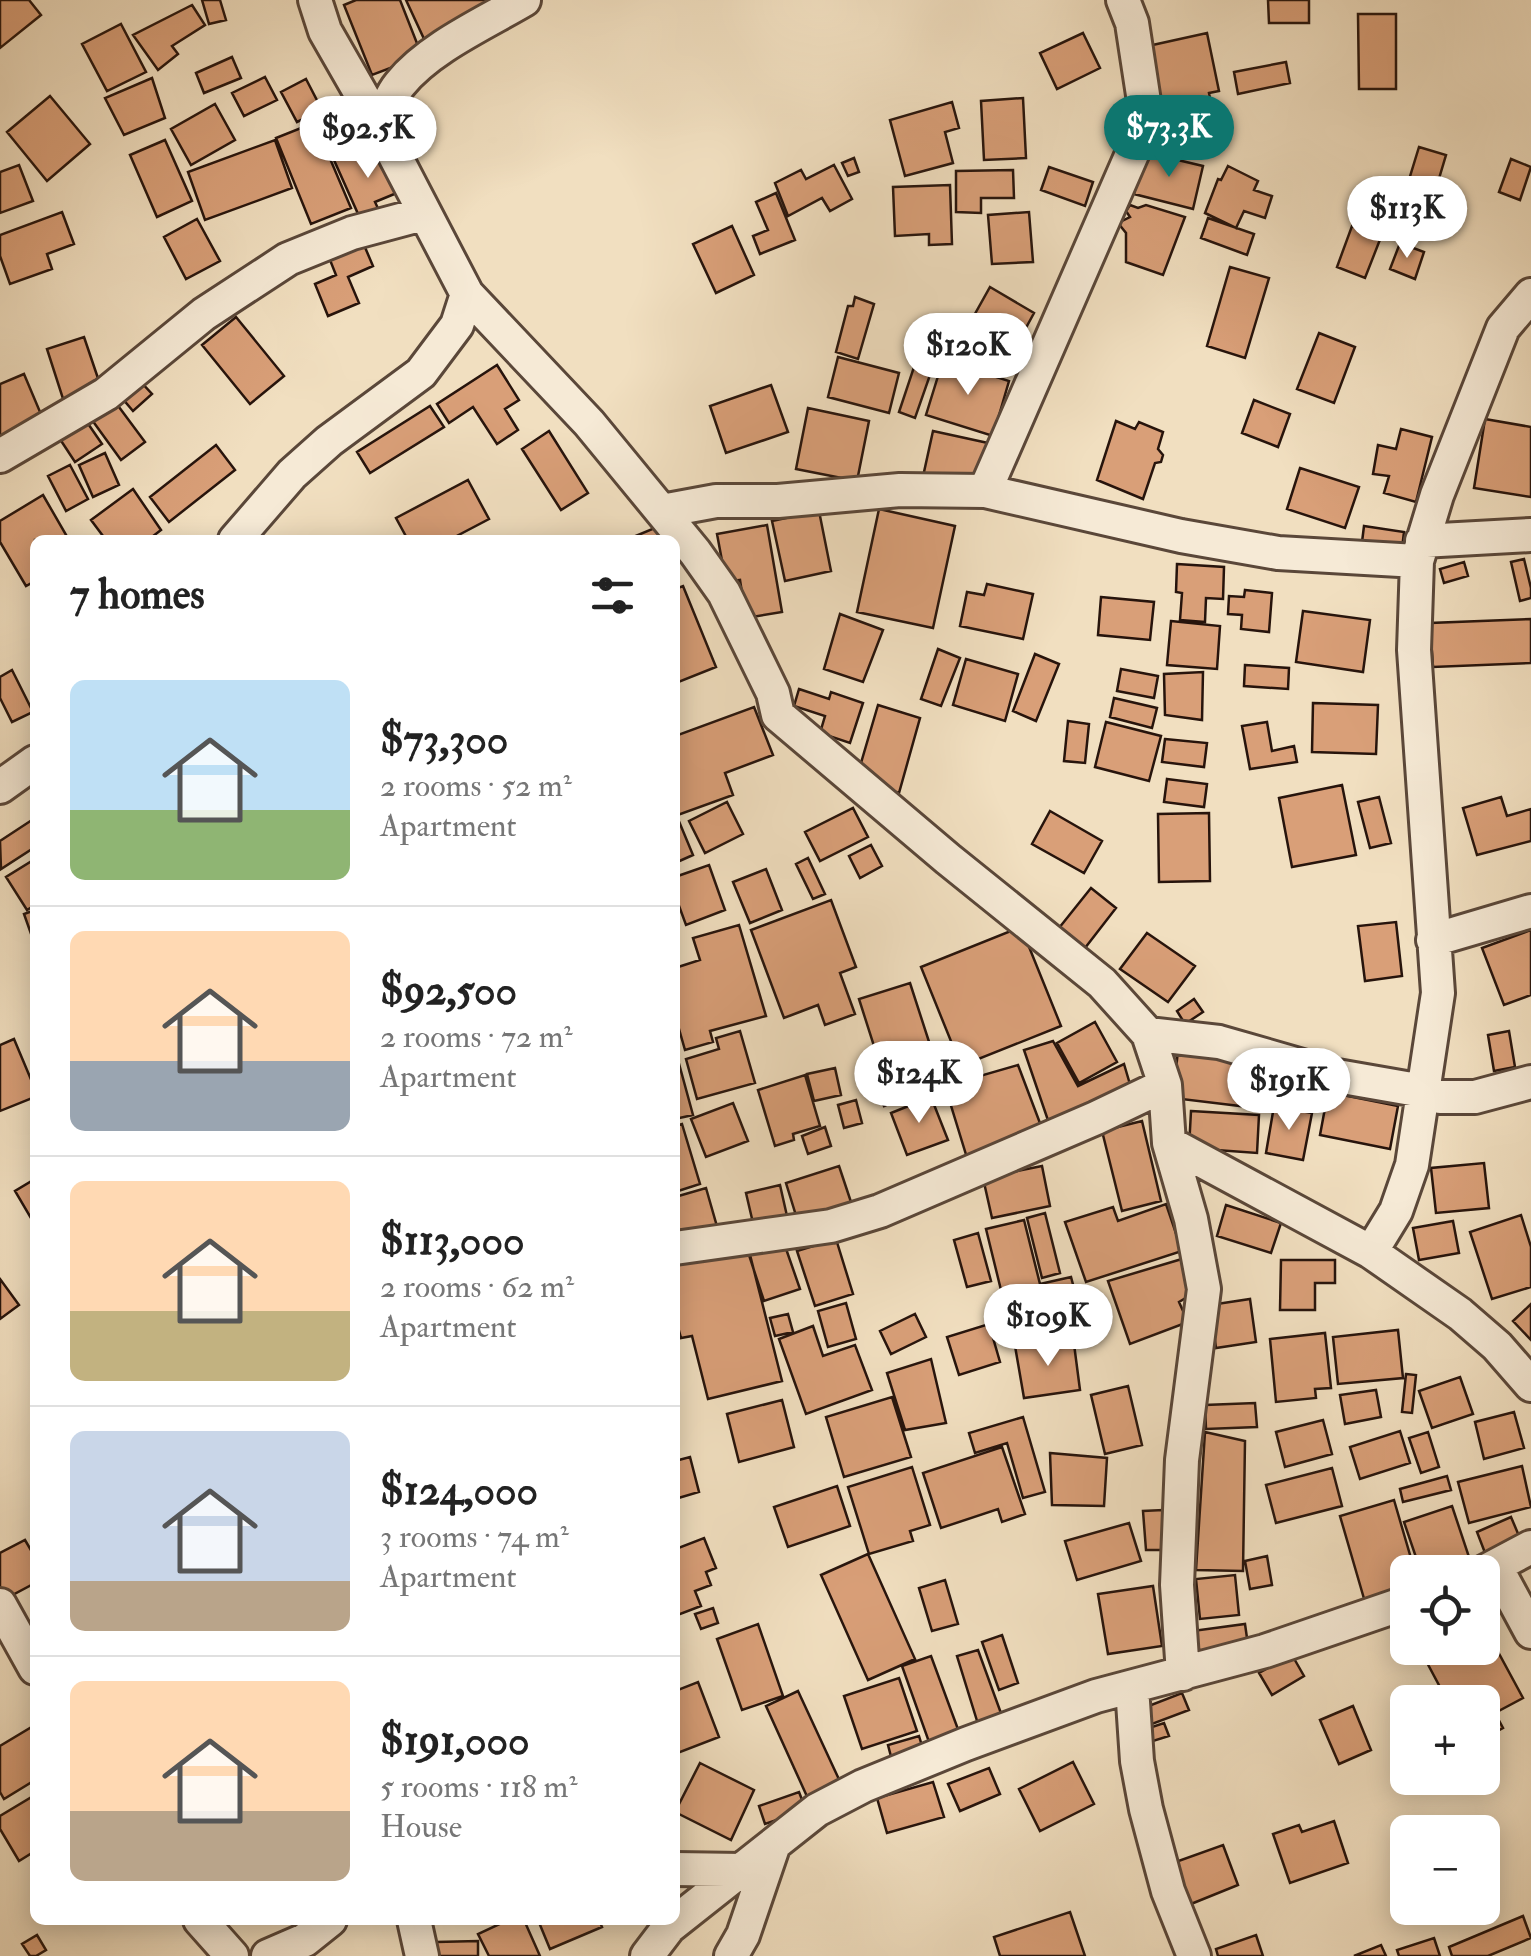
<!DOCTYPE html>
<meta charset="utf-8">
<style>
:root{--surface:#fff;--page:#f2f2f2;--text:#222;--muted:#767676;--line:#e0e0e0;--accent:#0f766e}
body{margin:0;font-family:"IM FELL Double Pica",serif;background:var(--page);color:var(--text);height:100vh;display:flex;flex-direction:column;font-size:38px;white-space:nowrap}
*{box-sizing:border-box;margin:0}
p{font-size:32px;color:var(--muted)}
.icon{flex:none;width:55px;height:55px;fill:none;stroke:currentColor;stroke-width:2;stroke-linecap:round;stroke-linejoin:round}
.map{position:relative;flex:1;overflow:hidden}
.drawer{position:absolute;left:30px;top:535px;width:650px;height:1390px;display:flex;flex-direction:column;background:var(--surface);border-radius:15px;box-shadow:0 5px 25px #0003}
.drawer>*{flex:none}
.fabs{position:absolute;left:1390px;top:1555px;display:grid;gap:20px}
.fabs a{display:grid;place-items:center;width:110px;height:110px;border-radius:15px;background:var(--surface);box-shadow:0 5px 25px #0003;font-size:50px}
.price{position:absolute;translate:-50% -85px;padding:0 22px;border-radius:35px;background:#fff;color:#222;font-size:32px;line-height:65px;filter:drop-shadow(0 2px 5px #0008)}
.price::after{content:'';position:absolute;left:50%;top:60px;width:30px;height:22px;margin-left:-15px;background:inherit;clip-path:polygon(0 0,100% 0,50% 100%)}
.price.current{background:var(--accent);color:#fff}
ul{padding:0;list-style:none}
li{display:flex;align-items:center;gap:30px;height:250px;padding:0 40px}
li+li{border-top:2px solid var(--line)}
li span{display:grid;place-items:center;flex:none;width:280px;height:200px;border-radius:15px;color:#555}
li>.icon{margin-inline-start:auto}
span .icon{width:120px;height:120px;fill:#fffc;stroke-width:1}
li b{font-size:42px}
h2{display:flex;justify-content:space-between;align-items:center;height:120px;padding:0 40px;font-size:42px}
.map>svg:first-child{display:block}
</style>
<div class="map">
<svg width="1531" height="1956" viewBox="0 0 1531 1956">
<rect width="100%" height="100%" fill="#f1dfc0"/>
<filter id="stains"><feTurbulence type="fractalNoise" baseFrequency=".002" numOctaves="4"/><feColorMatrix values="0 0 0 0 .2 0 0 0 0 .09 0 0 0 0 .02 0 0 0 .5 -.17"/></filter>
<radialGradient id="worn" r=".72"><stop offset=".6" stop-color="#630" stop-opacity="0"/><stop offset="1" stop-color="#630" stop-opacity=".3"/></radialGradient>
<path fill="#d99f78" stroke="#27140c" stroke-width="2.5" d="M0 0H29L41 15 0 48Z
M202 0H220L226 20 209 24Z
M356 0H400L422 56 372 75 344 5Z
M406 0H512L425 41Z
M1268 0H1309V23H1269Z
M192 5 205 25 172 46 178 54 158 70 133 35Z
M1358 14H1396V89H1359Z
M121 24 146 72 107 91 82 44Z
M1083 33 1100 68 1057 89 1040 53Z
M1207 33 1219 91 1209 93 1211 103 1182 108 1181 100 1153 106 1139 48Z
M232 57 241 78 204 93 196 73Z
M1286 62 1290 83 1238 94 1234 72Z
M265 77 277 100 244 116 232 93Z
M152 78 165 118 124 135 105 98Z
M306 79 322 110 297 122 281 92Z
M50 96 90 144 47 181 7 132Z
M1023 98 1026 158 984 160 981 101Z
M952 102 959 128 945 132 953 163 905 176 890 120Z
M215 104 235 140 191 165 171 129Z
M336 114 349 145 328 154 351 208 311 224 276 138Z
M165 140 192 201 157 217 130 155Z
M275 140 292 188 205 220 188 172Z
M364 146 370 160 387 152 404 190 375 202 382 217 363 225 334 160Z
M1419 147 1446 155 1435 192 1408 183Z
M1144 152 1203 166 1193 209 1134 194Z
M854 158 859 172 848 176 842 163Z
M1511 159 1531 167 1520 200 1499 192Z
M19 165 33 201 0 213V172Z
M834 165 852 199 830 211 822 198 788 216 775 183 801 170 806 179Z
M1228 166 1258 181 1254 190 1272 196 1265 218 1244 211 1236 228 1205 213 1218 179 1221 180Z
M1049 167 1093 182 1085 206 1041 190Z
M1013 170 1014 198H981V213L956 212V171Z
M950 185 952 244 929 245V234L895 236 893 187Z
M776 193 795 240 760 254 753 236 768 230 756 202Z
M1130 205 1138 208 1146 205 1185 217 1163 275 1126 262V233L1118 223 1130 217 1126 211Z
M62 212 74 244 47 254 52 269 10 284 0 256V235Z
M1029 212 1033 262 992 264 988 215Z
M1208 218 1254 234 1247 255 1201 238Z
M197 219 220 261 186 279 164 237Z
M732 226 754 275 716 293 693 244Z
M1352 226 1381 237 1365 278 1337 267Z
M1400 243 1424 252 1415 279 1390 269Z
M364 245 373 266 348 277 359 303 328 316 315 284 336 275 330 260Z
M1230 267 1269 278 1245 358 1207 346Z
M990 287 1034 313 1002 372 957 346Z
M855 297 874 304 858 359 836 352 848 306H853Z
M236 317 284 376 250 404 202 345Z
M1319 333 1355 347 1334 403 1297 389Z
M84 337 103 393 65 405 47 349Z
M920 349 937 355 915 418 899 412Z
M838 357 899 373 889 413 828 397Z
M943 360 1009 381 993 436 926 415Z
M497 365 519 400 505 409 518 430 497 444 473 407 449 423 437 404Z
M24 374 43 419 0 437V384Z
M140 381 152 394 133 411 122 398Z
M771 385 788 432 726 453 710 406Z
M1254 400 1290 414 1278 447 1242 433Z
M116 403 145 442 121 460 92 420Z
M430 406 444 427 370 473 357 452Z
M808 408 869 421 857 481 796 469Z
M80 412 102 444 75 462 54 430Z
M1485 419 1531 427V497L1474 488Z
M1116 421 1135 429 1139 422 1163 432 1158 449 1163 455 1161 462 1155 463 1143 499 1097 480Z
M1401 429 1432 437 1416 502 1384 493 1389 476 1373 474 1378 445 1396 449Z
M549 431 588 493 561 510 522 449Z
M933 431 988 443 979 484 924 472Z
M216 445 235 470 169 522 150 497Z
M105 453 119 485 93 497 79 465Z
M70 465 88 499 66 511 48 476Z
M1300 468 1359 487 1345 528 1287 509Z
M468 480 489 519 449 540H408L396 518Z
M133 489 161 530 148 540H106L91 520Z
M43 495 69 540H35V581L26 586 0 542V521Z
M879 509 955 526 933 628 857 612Z
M819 511 831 571 785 581 772 521Z
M767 525 782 612 746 618 740 580 726 582 717 534Z
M1364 526 1404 532 1401 557 1361 550Z
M657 527 663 540H626Z
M1524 559 1531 588V598L1520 601 1511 562Z
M1464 562 1468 576 1444 583 1440 569Z
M1177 564 1224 567 1223 599 1206 598 1205 622 1180 620 1182 593 1176 592Z
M987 584 1033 594 1023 639 960 626 967 592 984 595Z
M683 586 716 667 676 683 675 589Z
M1245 590 1272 593 1269 632 1241 629 1242 615 1228 614 1229 596 1244 597Z
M1101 597 1154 602 1150 640 1098 635Z
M1303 611 1370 620 1363 672 1296 662Z
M840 614 883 630 863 682 824 669Z
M1531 619V663L1433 667 1430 623Z
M1171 621 1220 626 1217 669 1167 665Z
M938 649 960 658 941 706 921 699Z
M1035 654 1059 664 1036 721 1013 711Z
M966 659 1018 674 1005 721 953 705Z
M1245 665 1289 668 1288 689 1244 686Z
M1121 669 1158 676 1154 698 1117 691Z
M12 670 33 712 12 722 0 698V677Z
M1203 672 1202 720 1165 715 1164 674Z
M799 689 829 699 831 692 863 703 850 743 820 733 825 716 794 706Z
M1114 698 1157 708 1152 728 1110 717Z
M1313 703 1378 705 1376 754 1312 752Z
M878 705 920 718 899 793 856 780Z
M754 707 773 755 725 773 733 795 675 816V736Z
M1068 721 1089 724 1085 763 1064 761Z
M1106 722 1161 736 1149 781 1095 767Z
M1267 722 1272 751 1294 746 1297 762 1250 769 1242 726Z
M1165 739 1207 743 1204 767 1162 762Z
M1167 779 1207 784 1204 807 1164 802Z
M1342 785 1356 855 1292 867 1279 798Z
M1379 797 1391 843 1370 848 1358 802Z
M1501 797 1507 816 1531 809V841L1477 855 1463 808Z
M727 802 743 834 705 853 689 821Z
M853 808 868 837 820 861 805 832Z
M1050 811 1102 841 1084 873 1032 844Z
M1209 813 1210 881 1159 882 1158 814Z
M35 818V847L1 869 0 841Z
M678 819 693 855 675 863V820Z
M871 845 882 866 860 878 849 856Z
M808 858 825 894 813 899 796 864Z
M35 859V905L27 910 6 877Z
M709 865 725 910 686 925 675 895V877Z
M766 869 782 910 750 923 733 882Z
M1091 888 1116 908 1085 948 1059 928Z
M831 900 856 967 840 973 855 1014 825 1025 818 1005 784 1018 751 930Z
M35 910V945L24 914Z
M1396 922 1402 976 1365 981 1358 926Z
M739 925 766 1016 710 1031 713 1042 685 1050 675 1015V968L700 960 693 938Z
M1021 927 1061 1026 961 1066 921 967Z
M1531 930V995L1504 1005 1482 948Z
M1147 933 1195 966 1168 1002 1120 969Z
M910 983 932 1051 881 1068 859 999Z
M1194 999 1203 1012 1185 1024 1177 1011Z
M1095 1022 1117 1062 1079 1083 1057 1043Z
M740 1031 755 1083 697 1099 686 1059 719 1049 716 1038Z
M1509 1031 1515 1067 1494 1071 1488 1035Z
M14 1039 35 1089V1097L0 1111V1045Z
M1053 1041 1078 1086 1124 1064 1134 1098 1053 1135 1024 1050Z
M675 1049 693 1115 675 1119Z
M1178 1050 1270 1060 1265 1109 1173 1098Z
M931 1064 939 1082 884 1106 876 1088Z
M1018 1065 1046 1139 968 1161 945 1086Z
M835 1068 841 1095 814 1101 807 1074Z
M805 1075 820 1126 793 1134 794 1140 775 1146 758 1090Z
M1328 1092 1398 1106 1390 1149 1320 1135Z
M931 1097 948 1140 907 1155 891 1113Z
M856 1100 862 1123 844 1128 838 1105Z
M733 1103 748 1141 706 1157 691 1119Z
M1274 1106 1312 1113 1303 1160 1266 1153Z
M1191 1111 1259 1115 1257 1153 1189 1148Z
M1142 1121 1161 1201 1122 1211 1102 1131Z
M682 1124 700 1184 675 1192V1126Z
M825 1127 831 1146 808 1154 802 1136Z
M1484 1163 1489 1208 1436 1213 1431 1168Z
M839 1166 852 1205 798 1222 786 1183Z
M1042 1166 1050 1206 992 1218 983 1178Z
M35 1179V1225L15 1191Z
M780 1185 787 1216 753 1223 746 1193Z
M706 1188 718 1230 675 1242V1197Z
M1166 1204 1182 1251 1086 1282 1065 1222 1113 1207 1118 1221Z
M1226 1205 1281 1223 1271 1253 1217 1236Z
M1045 1213 1060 1273 1042 1278 1027 1218Z
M1521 1215 1531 1247V1287L1492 1299 1470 1232Z
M1024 1220 1040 1284 1071 1277 1084 1326 1014 1343 986 1229Z
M1453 1221 1459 1253 1419 1260 1413 1228Z
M978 1233 991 1281 967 1287 954 1240Z
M836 1239 853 1294 815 1306 797 1251Z
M747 1243 782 1381 708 1399 692 1336 681 1338 675 1316V1261Z
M784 1243 800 1289 764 1301 749 1255Z
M1192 1256 1194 1293 1179 1302 1188 1322 1130 1344 1108 1281Z
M1281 1260H1335V1283H1315V1310H1280Z
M0 1279 19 1305 0 1319Z
M1250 1299 1256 1342 1216 1348 1210 1305Z
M846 1303 856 1339 828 1347 818 1311Z
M1531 1304V1340L1513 1321Z
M788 1314 793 1332 775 1336 770 1318Z
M915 1314 926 1337 891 1354 880 1331Z
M989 1324 1000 1362 959 1375 947 1337Z
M813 1326 823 1356 855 1345 872 1390 806 1414 779 1339Z
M1398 1330 1403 1378 1338 1384 1333 1337Z
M1325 1333 1331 1388 1315 1389 1316 1398 1276 1402 1270 1339Z
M1074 1344 1080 1390 1024 1398 1015 1346Z
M931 1359 946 1423 905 1430 887 1373Z
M1406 1374 1416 1375 1412 1413 1402 1412Z
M1460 1377 1473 1414 1432 1428 1419 1391Z
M1128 1386 1142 1445 1105 1454 1091 1395Z
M1376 1390 1381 1417 1345 1424 1340 1395Z
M892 1397 911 1457 844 1477 826 1417Z
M782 1400 794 1447 739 1462 727 1414Z
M1255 1403 1257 1427 1206 1429 1205 1405Z
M1514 1412 1524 1448 1484 1459 1475 1422Z
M1023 1417 1045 1492 1023 1498 1007 1443 975 1453 969 1433Z
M1323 1420 1332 1454 1285 1467 1276 1432Z
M1400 1431 1410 1463 1360 1479 1350 1447Z
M1205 1432 1245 1441 1243 1571 1196 1570Z
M1428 1432 1439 1467 1421 1473 1409 1438Z
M1002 1447 1025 1514 1002 1522 998 1509 941 1528 923 1473Z
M1050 1453 1107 1458 1104 1506 1052 1505Z
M690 1457 699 1492 675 1499V1461Z
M1522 1466 1531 1507 1469 1523 1458 1482Z
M912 1467 930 1525 910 1531 913 1541 869 1554 848 1487Z
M1332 1468 1342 1506 1276 1523 1266 1485Z
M1447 1476 1451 1490 1403 1502 1400 1489Z
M837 1486 850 1526 788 1547 774 1507Z
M1394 1500 1415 1572H1408V1590L1365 1602 1340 1516Z
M1452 1506 1474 1572H1421L1404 1522Z
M1163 1510 1165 1550H1146L1143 1511Z
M1511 1517 1522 1543 1487 1558 1477 1532Z
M1129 1523 1141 1561 1077 1580 1065 1541Z
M704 1538 716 1568 706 1572 711 1585 695 1591 701 1606 675 1616V1547L676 1549Z
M25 1540 32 1552 35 1550V1583L3 1600 0 1595V1553Z
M868 1554 915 1659 868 1680 821 1575Z
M1267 1556 1272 1585 1250 1589 1245 1561Z
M1235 1575 1239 1615 1200 1619 1196 1579Z
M945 1580 958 1624 932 1631 919 1588Z
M1153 1586 1162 1646 1108 1654 1098 1594Z
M713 1608 718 1623 701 1629 695 1614Z
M758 1624 783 1696 742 1710 717 1639Z
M1245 1624 1248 1645 1188 1653 1185 1632Z
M1002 1635 1018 1683 999 1690 982 1642Z
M1441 1648H1464L1472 1663 1497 1650 1523 1698 1495 1713 1503 1728 1483 1739 1482 1702H1448L1424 1657Z
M978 1650 1002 1716 978 1724 957 1656Z
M1292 1655 1304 1676 1272 1695 1259 1673Z
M931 1656 959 1732 929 1742 902 1666Z
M899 1678 917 1731 862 1749 844 1696Z
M698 1682 719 1737 675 1754V1691Z
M798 1691 843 1788 810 1803 766 1706Z
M1182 1693 1189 1710 1152 1724 1146 1707Z
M1353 1706 1371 1750 1339 1764 1320 1720Z
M1164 1723 1169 1736 1153 1741 1149 1728Z
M35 1725V1780L4 1799 0 1792V1746Z
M919 1736 926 1759 894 1768 888 1745Z
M1073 1762 1094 1804 1040 1831 1019 1789Z
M700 1763 754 1790 731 1840 675 1812Z
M989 1768 1000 1794 960 1811 948 1784Z
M933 1782 944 1817 887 1833 877 1798Z
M799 1792 806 1810 765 1824 759 1806Z
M35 1795V1851L19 1861 0 1829V1816Z
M1334 1821 1348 1863 1290 1883 1273 1834 1299 1825 1302 1832Z
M1223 1845 1238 1885 1186 1906 1170 1864Z
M1070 1912 1085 1956H1000L994 1937Z
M1523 1916 1531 1938 1488 1956H1452L1449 1947Z
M508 1920H524L540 1956H489L478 1934Z
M538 1920H599L602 1927 550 1949Z
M37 1935 46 1950 36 1956H30L22 1944Z
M1256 1935 1263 1956H1218L1216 1949Z
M1434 1938 1440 1956H1399L1397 1950Z
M478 1941V1956H436V1942Z
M1381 1945 1386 1956H1354Z"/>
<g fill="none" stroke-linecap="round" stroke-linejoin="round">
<g stroke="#5a4739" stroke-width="38">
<path id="minor" d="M380 127C385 112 390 96 400 84 429 48 485 23 524 0
M467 294 589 423 695 552 724 593 773 693 778 715 948 859 1102 983 1148 1034 1165 1085 1169 1143 1191 1219 1204 1289 1182 1460 1177 1585 1183 1674
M0 456 106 394 204 314 288 259 352 233 423 214
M985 491 1139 138 1145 108 1132 23 1123 0
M662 511 716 501H778L900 490 985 491 1181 536 1278 553 1417 561
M235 540 292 474 329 441 421 373 457 325 467 294 380 127 325 31 315 0
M1422 541 1531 535
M0 787 35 762
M1433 940 1531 911
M1148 1034 1219 1042 1337 1076 1423 1091 1440 1097H1475L1531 1082
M1169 1143 1371 1252 1460 1314 1497 1346 1531 1385
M675 1248 831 1226 880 1211 1096 1118 1165 1085
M1371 1252 1396 1211 1412 1165 1438 993 1414 650 1417 561 1437 495 1503 328 1531 295
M1496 1567 1531 1632
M1482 1573 1531 1547
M0 1605 35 1668
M1132 1687 1137 1761 1146 1809 1168 1891 1194 1956
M675 1869 742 1870
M200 1920 232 1956
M414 1920 422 1956
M268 1956 305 1940 330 1920
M647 1956 669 1927 817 1810 863 1786 966 1744 1096 1696 1265 1651 1408 1602
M731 1956 743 1935 774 1844"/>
</g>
<use href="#minor" stroke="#f6ead6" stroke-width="32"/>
</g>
<rect width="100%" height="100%" filter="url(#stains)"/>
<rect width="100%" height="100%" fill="url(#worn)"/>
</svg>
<div class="fabs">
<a><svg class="icon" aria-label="locate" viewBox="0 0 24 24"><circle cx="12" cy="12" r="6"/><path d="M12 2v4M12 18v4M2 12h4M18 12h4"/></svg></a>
<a>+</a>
<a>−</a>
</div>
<b class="price current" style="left:1169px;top:180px">$73.3K</b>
<b class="price" style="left:368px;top:181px">$92.5K</b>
<b class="price" style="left:1407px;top:261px">$113K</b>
<b class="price" style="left:968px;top:398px">$120K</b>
<b class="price" style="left:919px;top:1126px">$124K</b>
<b class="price" style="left:1289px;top:1133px">$191K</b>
<b class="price" style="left:1048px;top:1369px">$109K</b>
<section class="drawer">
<h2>7 homes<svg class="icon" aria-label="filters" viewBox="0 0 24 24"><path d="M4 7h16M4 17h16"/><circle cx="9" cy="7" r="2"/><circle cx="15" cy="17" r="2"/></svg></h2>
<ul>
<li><span style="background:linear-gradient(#bfe0f5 65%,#8fb573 0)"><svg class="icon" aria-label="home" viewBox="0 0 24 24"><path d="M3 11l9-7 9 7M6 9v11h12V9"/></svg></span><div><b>$73,300</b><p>2 rooms · 52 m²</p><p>Apartment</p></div></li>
<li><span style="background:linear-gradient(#ffd9b3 65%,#9aa5b1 0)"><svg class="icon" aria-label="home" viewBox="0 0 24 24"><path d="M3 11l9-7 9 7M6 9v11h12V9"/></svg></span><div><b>$92,500</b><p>2 rooms · 72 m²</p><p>Apartment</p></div></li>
<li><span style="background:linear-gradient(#ffd9b3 65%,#c2b280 0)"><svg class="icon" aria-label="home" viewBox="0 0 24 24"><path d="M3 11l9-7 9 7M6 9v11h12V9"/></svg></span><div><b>$113,000</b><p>2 rooms · 62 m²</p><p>Apartment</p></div></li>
<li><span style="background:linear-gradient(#c9d6e8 75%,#b9a48a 0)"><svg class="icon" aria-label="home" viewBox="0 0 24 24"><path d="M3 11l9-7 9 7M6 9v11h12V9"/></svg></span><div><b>$124,000</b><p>3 rooms · 74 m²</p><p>Apartment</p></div></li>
<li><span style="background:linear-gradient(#ffd9b3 65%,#b9a48a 0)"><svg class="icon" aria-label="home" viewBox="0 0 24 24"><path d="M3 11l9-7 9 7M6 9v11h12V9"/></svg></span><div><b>$191,000</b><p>5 rooms · 118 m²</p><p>House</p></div></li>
</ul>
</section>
</div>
